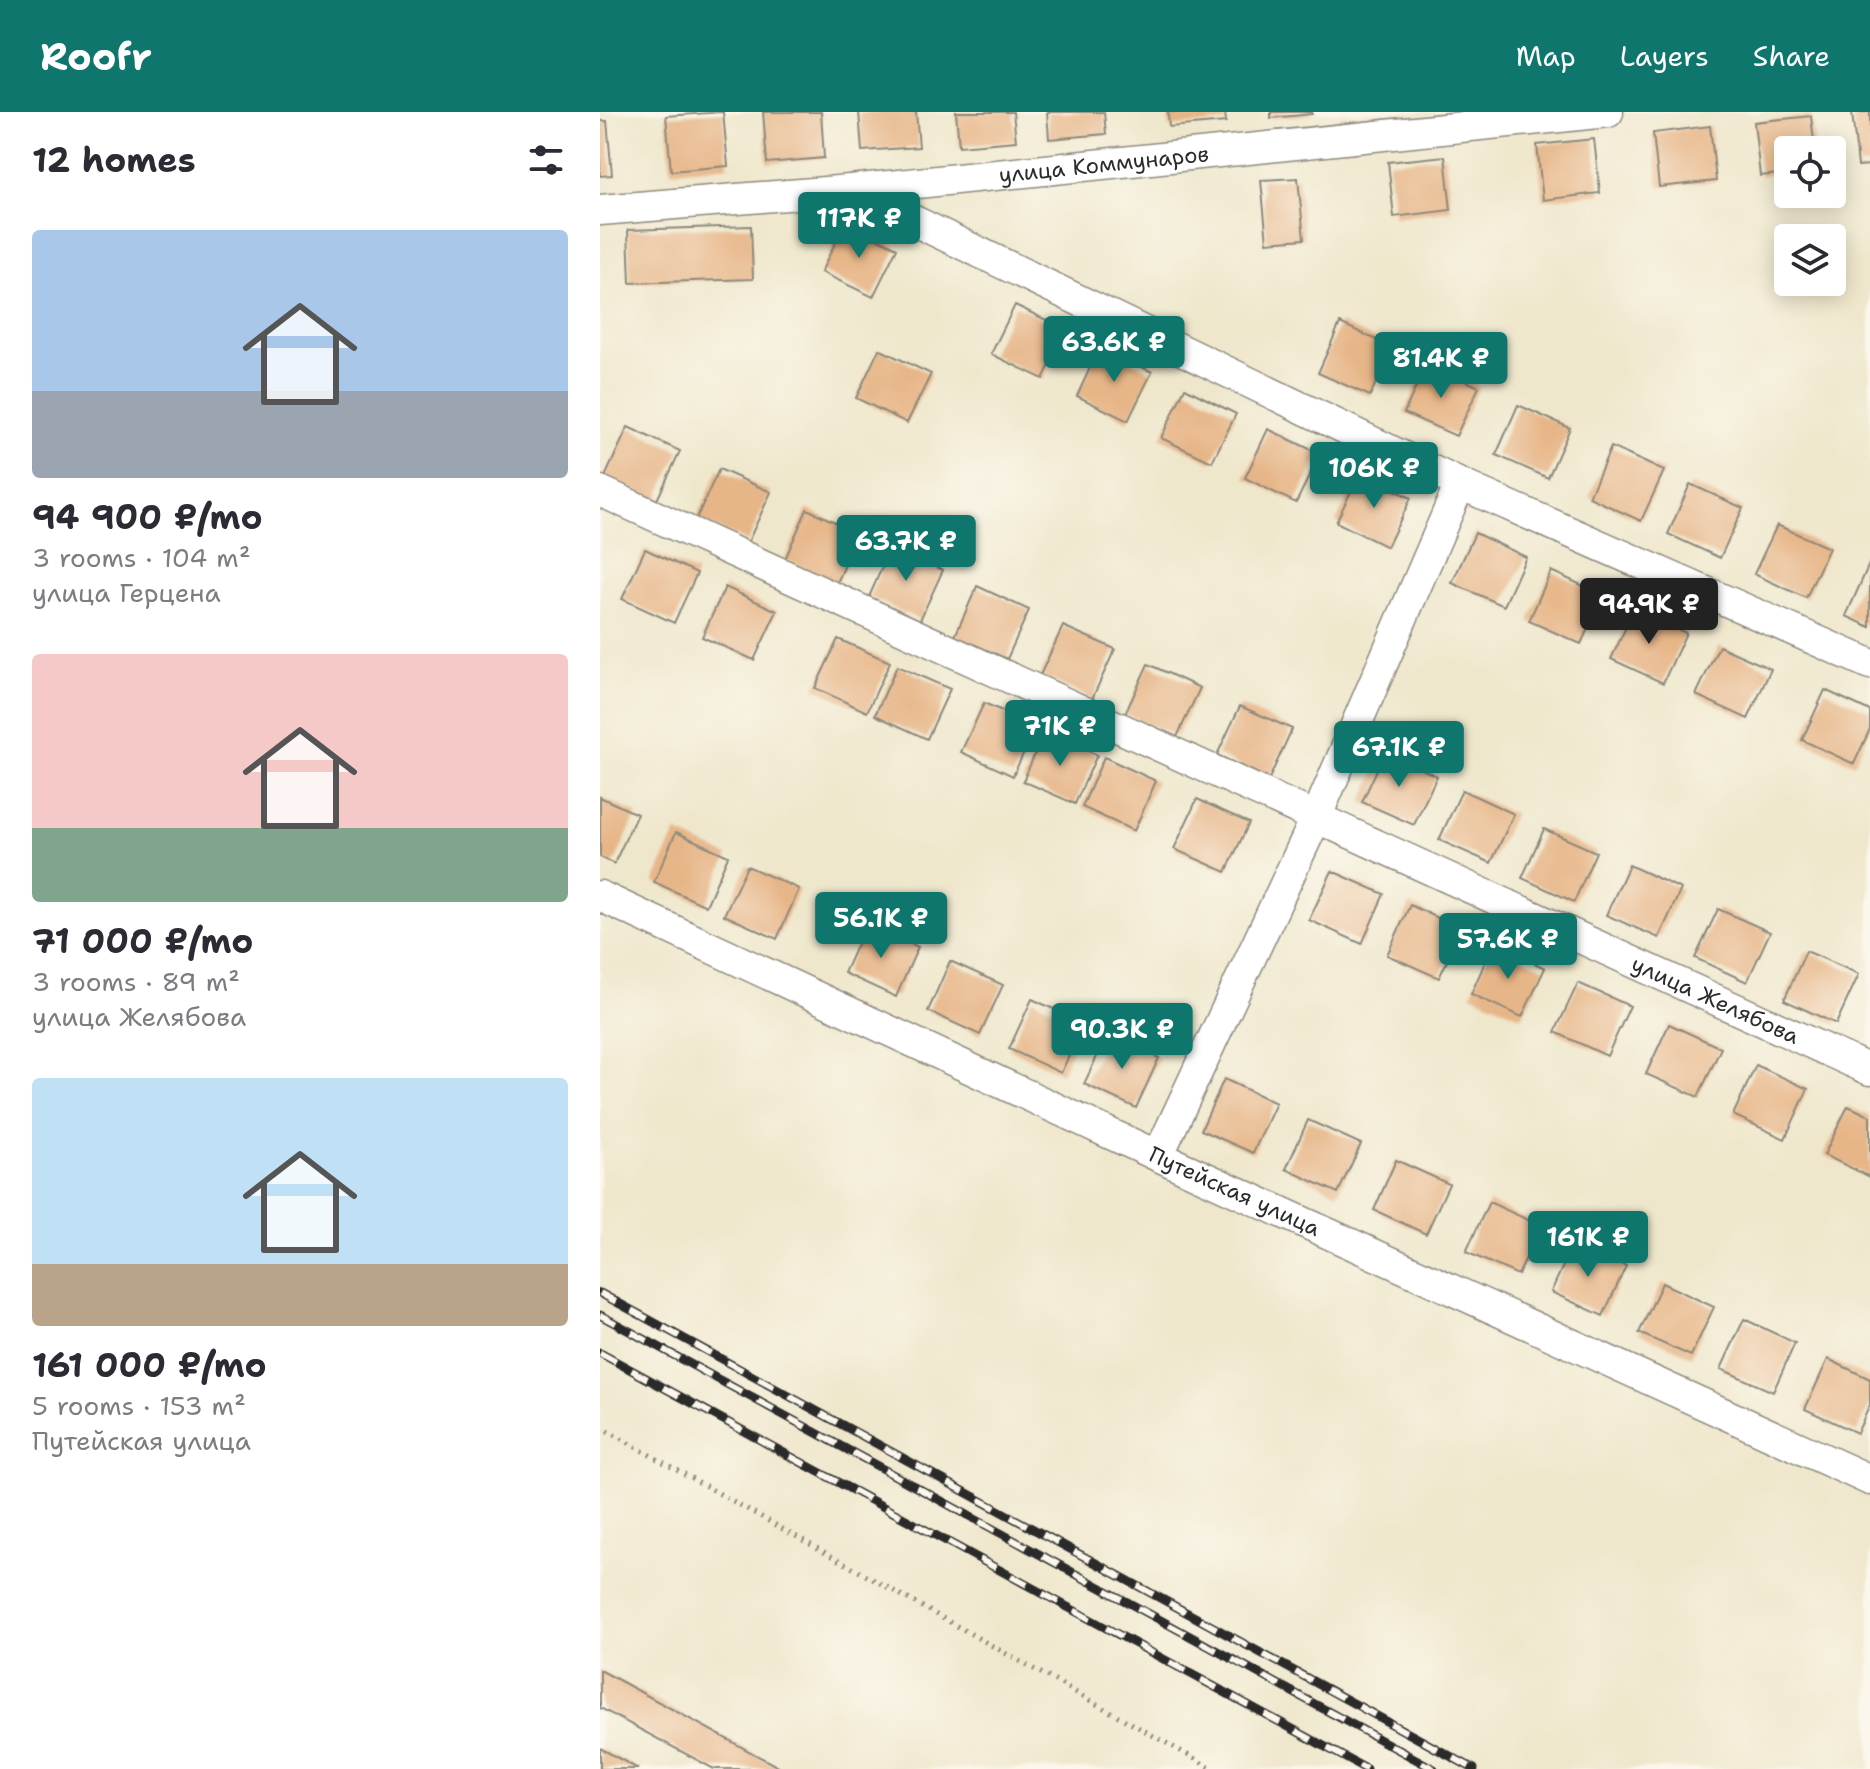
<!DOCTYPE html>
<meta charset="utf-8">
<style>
:root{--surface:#fff;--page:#f7f7f7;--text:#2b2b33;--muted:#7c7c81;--accent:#0f766e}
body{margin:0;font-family:"Shantell Sans",sans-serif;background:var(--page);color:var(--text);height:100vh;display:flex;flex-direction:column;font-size:30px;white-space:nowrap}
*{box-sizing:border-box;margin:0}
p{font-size:26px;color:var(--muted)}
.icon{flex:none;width:44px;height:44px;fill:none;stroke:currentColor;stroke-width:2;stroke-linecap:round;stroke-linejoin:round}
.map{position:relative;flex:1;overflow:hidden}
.details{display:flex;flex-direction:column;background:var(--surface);width:600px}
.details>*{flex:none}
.fabs{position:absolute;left:1174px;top:24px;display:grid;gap:16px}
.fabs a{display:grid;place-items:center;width:72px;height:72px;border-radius:8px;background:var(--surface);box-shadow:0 4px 20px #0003;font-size:40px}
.price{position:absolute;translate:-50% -68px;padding:0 18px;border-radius:8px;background:var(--accent);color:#fff;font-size:26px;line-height:52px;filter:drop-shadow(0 2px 4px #0008)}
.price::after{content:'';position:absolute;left:50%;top:48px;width:24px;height:18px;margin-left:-12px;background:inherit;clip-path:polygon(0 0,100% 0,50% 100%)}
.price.selected{background:#222;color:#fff}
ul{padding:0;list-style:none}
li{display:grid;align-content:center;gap:16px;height:424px;padding:0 32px}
li span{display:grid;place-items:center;height:248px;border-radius:8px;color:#555}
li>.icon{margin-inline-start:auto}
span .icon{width:144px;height:144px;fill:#fffc;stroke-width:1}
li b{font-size:34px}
h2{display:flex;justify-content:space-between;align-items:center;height:96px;padding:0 32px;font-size:34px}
header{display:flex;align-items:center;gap:48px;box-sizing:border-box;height:112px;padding:0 40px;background:var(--accent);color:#fff}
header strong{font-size:38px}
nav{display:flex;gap:44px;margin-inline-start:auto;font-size:28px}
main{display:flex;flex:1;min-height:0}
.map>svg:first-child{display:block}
</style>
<header>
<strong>Roofr</strong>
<nav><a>Map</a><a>Layers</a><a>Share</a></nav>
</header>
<main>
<section class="details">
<h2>12 homes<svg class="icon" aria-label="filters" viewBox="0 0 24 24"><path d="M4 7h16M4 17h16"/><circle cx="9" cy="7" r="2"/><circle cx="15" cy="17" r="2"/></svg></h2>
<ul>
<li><span style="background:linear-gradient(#a9c7e8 65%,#9aa5b1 0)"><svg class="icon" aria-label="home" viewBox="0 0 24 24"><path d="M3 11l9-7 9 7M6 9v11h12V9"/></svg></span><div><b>94 900 ₽/mo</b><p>3 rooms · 104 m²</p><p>улица Герцена</p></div></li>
<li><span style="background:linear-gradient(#f6c9c9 70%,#7fa58c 0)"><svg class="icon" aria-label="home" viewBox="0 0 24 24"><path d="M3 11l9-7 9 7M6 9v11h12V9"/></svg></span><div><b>71 000 ₽/mo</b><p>3 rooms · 89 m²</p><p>улица Желябова</p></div></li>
<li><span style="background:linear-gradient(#bfe0f5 75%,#b9a48a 0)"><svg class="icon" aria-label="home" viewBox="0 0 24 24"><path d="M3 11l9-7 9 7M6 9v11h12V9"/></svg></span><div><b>161 000 ₽/mo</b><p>5 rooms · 153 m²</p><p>Путейская улица</p></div></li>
</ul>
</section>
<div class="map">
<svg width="1270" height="1657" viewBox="0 0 1270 1657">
<rect width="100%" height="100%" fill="#fbf7ec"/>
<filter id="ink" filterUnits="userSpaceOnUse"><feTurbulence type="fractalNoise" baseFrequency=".0125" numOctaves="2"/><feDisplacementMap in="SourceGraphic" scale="16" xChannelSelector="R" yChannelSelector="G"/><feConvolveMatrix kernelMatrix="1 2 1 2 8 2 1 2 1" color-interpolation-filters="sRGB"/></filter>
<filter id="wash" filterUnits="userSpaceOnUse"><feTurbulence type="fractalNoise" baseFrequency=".006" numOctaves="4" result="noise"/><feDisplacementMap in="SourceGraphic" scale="32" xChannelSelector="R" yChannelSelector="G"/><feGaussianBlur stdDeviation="1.8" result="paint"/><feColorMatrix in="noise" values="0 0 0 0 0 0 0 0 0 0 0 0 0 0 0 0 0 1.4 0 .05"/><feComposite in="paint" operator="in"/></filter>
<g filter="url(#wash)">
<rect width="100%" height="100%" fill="#efe7cc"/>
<g id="blocks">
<path fill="#e7b688" d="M123 0 128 54 71 59 66 4Z
M163 0H221L224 46 167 51Z
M259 0H316L319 35 262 39Z
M356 0H413L416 29 359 34Z
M447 0H504L506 22 449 27Z
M568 0H625L626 10 569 15Z
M671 0H712V2L671 6Z
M1252 0H1270V53L1258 54Z
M1211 4 1215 38H1188V61L1160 64 1154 10Z
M0 9H7L12 63 0 64Z
M1110 14 1116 69 1059 75 1053 21Z
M994 27 1000 81 943 88 937 33Z
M845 44 851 98 794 105 788 50Z
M698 66 704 127 667 130 661 68Z
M245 111 297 136 273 185 221 160Z
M151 114 153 167 30 171 28 118Z
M415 193 467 218 443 267 391 242Z
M740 211 792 235 770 284 718 261Z
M500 234 552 260 528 309 477 284Z
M279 237 331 262 307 311 256 286Z
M827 251 879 275 856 324 804 301Z
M585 276 636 302 612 350 561 326Z
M918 293 970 316 948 366 896 343Z
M28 315 80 339 57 388 5 365Z
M668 317 720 342 696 391 645 366Z
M1011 335 1064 359 1041 409 989 385Z
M119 357 171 380 148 430 96 407Z
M760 361 811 386 787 435 736 410Z
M1090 372 1143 396 1120 446 1068 422Z
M207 397 259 421 237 471 185 447Z
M1177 413 1229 436 1206 486 1154 462Z
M875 421 926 445 904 494 852 471Z
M291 435 343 458 320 508 269 485Z
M45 437 97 461 74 511 22 487Z
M1270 450V515L1246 504Z
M951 459 1003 483 981 532 929 509Z
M377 474 429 498 407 547 355 524Z
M125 475 177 499 154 548 102 525Z
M1034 498 1086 521 1063 571 1011 547Z
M463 514 515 537 492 587 440 563Z
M238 527 290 550 267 600 215 576Z
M1119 534 1171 557 1148 607 1096 583Z
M548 552 600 576 577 625 525 602Z
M297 554 350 577 327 627 275 603Z
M1225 578 1270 599V617L1254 652 1202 628Z
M384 591 436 614 413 664 361 640Z
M640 594 692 617 669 667 617 643Z
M445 619 497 643 475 692 423 669Z
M785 640 837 664 814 713 762 690Z
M504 645 556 669 534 719 482 695Z
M862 678 914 702 891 751 839 728Z
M0 685 37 702 14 752 0 745Z
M597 687 649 711 626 760 574 737Z
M944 717 996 740 974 790 922 766Z
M76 720 128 744 106 794 54 770Z
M1029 753 1081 777 1059 826 1006 803Z
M147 754 199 777 177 827 124 803Z
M732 759 784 782 762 832 709 808Z
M810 793 862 817 839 866 787 843Z
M1118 797 1170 820 1147 870 1095 846Z
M266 812 318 835 296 885 244 861Z
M893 832 945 856 922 905 871 882Z
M1206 839 1259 862 1236 912 1184 888Z
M350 849 403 873 380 923 328 899Z
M978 871 1030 894 1007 944 955 920Z
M432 887 484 911 461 961 409 937Z
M1069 912 1121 936 1098 985 1046 962Z
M507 923 559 946 536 996 484 972Z
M1156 953 1208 977 1185 1027 1133 1003Z
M624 967 676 991 653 1041 601 1018Z
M1248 994 1270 1004V1065L1224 1043Z
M708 1008 761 1032 738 1081 686 1057Z
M796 1048 849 1072 826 1122 774 1098Z
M889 1090 941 1114 918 1163 866 1140Z
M974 1130 1026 1154 1003 1204 951 1180Z
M1062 1171 1114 1195 1091 1244 1039 1221Z
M1144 1207 1195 1231 1173 1280 1121 1257Z
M1228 1247 1270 1267V1293L1257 1321 1205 1297Z
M0 1558 182 1657H114L0 1596Z
M0 1636 38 1657H0Z"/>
</g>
</g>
<g filter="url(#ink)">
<use href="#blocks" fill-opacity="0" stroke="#8d897c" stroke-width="2"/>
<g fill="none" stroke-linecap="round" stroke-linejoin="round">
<g stroke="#8d897c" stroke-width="33">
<g id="minor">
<path d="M250 78 860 372 1270 552"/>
<path id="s1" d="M0 98 250 78 1008 0"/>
<path id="s2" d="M0 379 1270 958"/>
<path id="s3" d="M0 784 558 1044 1270 1368"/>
<path d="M558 1044 716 706 860 372"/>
</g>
</g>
<path stroke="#8d897c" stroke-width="5" stroke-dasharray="2 6" stroke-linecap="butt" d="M0 1315 613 1657"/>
<use href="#minor" stroke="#fff" stroke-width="30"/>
<g stroke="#2b2b2b" stroke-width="9">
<path id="rail" d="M0 1181 874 1657
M0 1203 834 1657
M0 1241 766 1657"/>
</g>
<use href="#rail" stroke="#fbf7ec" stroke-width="6" stroke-dasharray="18" stroke-linecap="butt"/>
</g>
</g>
<g text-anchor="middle" stroke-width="6" stroke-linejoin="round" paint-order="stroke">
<g font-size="22" fill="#2b2b2b" stroke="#fbf7ec">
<text dy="8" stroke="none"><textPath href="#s1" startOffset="506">улица Коммунаров</textPath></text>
<text dy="8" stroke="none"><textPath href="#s2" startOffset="1226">улица Желябова</textPath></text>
<text dy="8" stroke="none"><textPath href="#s3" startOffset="700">Путейская улица</textPath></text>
</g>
</g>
</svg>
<div class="fabs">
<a><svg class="icon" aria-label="locate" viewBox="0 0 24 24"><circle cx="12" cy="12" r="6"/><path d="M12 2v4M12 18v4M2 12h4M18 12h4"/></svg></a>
<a><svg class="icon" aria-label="layers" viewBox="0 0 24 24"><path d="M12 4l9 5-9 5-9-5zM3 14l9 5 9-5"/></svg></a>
</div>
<b class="price" style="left:259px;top:148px">117K ₽</b>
<b class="price" style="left:514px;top:272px">63.6K ₽</b>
<b class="price" style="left:841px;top:288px">81.4K ₽</b>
<b class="price" style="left:774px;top:398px">106K ₽</b>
<b class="price" style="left:306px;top:471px">63.7K ₽</b>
<b class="price selected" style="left:1049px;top:534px">94.9K ₽</b>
<b class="price" style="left:460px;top:656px">71K ₽</b>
<b class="price" style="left:799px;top:677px">67.1K ₽</b>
<b class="price" style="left:281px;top:848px">56.1K ₽</b>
<b class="price" style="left:908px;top:869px">57.6K ₽</b>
<b class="price" style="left:522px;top:959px">90.3K ₽</b>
<b class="price" style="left:988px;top:1167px">161K ₽</b>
</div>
</main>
